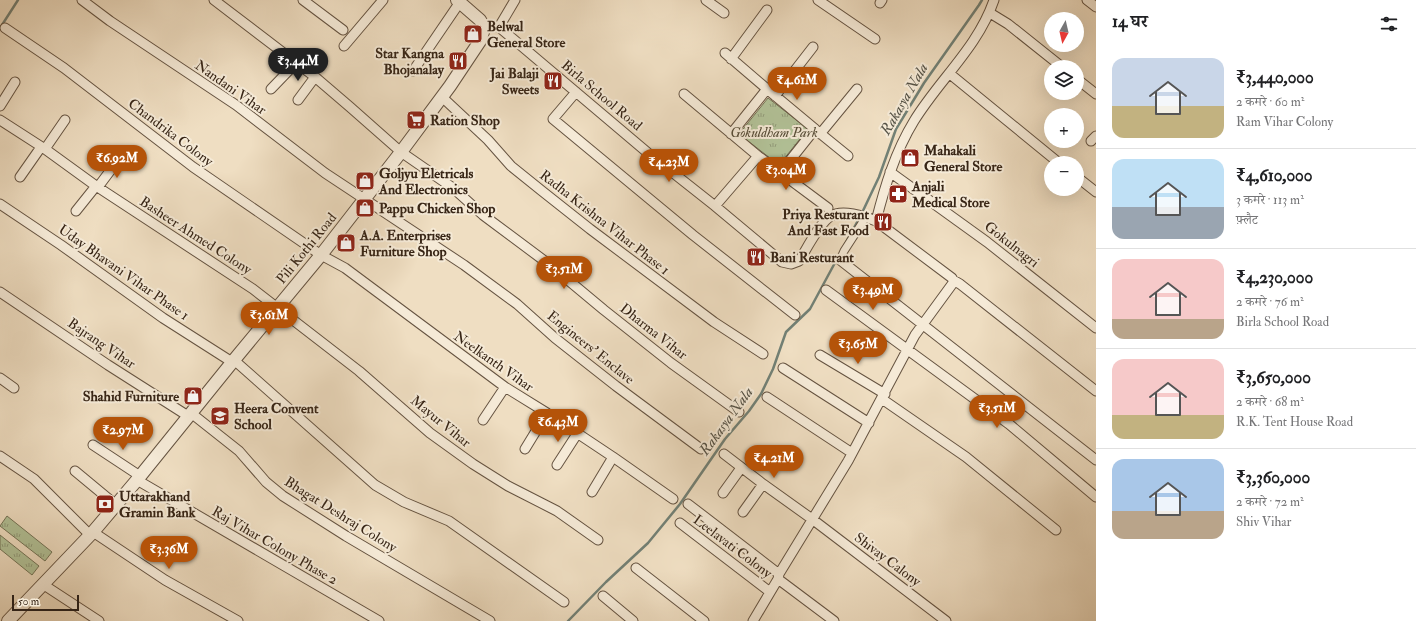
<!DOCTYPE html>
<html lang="hi">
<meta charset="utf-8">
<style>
:root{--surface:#fff;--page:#f6f6f6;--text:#202124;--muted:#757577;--line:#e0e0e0;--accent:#b45309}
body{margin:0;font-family:"IM FELL Double Pica","Noto Serif Devanagari",serif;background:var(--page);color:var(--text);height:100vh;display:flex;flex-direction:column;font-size:15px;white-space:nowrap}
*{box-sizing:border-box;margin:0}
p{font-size:13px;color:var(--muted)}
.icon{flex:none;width:22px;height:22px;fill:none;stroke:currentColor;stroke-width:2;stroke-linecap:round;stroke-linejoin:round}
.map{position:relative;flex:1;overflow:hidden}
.sheet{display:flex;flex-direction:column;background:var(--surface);width:320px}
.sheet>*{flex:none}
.needle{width:26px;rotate:188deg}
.tools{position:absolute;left:1044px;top:12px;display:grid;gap:8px}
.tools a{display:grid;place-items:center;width:40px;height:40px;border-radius:50%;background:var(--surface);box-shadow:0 4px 16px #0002;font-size:20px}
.scale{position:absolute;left:12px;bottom:10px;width:67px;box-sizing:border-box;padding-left:4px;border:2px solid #372516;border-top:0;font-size:11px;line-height:14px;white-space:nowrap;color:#372516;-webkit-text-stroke:3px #f5ead7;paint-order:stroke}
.price{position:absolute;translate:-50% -34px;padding:0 9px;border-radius:14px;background:var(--accent);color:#fff;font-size:13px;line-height:26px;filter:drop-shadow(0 1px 2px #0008)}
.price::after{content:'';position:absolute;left:50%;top:24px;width:12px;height:9px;margin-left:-6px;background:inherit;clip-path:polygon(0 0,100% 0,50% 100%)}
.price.selected{background:#222;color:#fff}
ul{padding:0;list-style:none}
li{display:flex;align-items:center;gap:12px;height:100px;padding:0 16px}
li+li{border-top:1px solid var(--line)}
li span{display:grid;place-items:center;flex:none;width:112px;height:80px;border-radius:12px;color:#555}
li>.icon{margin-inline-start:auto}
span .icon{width:48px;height:48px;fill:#fffc;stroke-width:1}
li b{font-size:17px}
h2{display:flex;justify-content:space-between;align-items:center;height:48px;padding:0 16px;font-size:17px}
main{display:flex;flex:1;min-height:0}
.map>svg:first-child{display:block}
</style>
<main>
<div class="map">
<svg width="1096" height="621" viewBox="0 0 1096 621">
<defs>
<pattern id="grass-tufts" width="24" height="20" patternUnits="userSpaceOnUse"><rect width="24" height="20" fill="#b2c298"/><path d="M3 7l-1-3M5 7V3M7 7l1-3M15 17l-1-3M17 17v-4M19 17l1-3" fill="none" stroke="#929d7b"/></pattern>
</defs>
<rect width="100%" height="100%" fill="#efdec2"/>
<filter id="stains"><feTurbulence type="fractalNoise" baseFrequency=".005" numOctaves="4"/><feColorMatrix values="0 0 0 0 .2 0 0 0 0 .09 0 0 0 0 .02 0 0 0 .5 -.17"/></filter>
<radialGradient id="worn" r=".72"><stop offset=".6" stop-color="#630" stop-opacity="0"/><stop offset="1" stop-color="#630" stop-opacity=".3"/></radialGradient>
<path fill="url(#grass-tufts)" stroke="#747457" d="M768 98 808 129 779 165 739 134Z
M7 516 52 552 45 561 0 526Z
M0 535 39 566 32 575 0 549Z"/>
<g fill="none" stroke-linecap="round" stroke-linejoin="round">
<path stroke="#728075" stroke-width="2.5" d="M0 28 18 0
M845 244 861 215 879 177 896 129 924 83 979 5 982 0
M568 621 606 582 648 543 680 504 725 439 749 411 761 394 773 369 786 332 810 309 837 259"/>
<g stroke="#655341" stroke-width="9">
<path id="pedestrian" d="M840 260 844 251 866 217"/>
</g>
<g stroke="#655341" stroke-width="11">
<path id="minor" d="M82 0 110 21 236 105 325 173 464 265 517 304 555 338 616 386 701 449
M214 0 315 77 350 107 401 152 453 188 483 215 550 265 604 310 671 363 739 412
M303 0 343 30
M706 0 724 13
M818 0 875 39
M1087 0 1096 7
M880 3 882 0
M990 13 1008 24 1062 67
M483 25 499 27 648 153 715 206 782 262 791 264 799 261C806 250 820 222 831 216 842 209 864 216 876 221 885 186 895 152 914 121 939 80 978 47 994 0
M499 27 515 0
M5 28 64 68 193 167 321 255 345 268 505 387 547 413 613 457 673 499
M344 46 383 0
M725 53 767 89
M731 59 767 10
M413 71 460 2
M950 74 1059 163
M1077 79 1096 94
M271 89 297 62
M576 92 553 119 693 235 795 315
M684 94 758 156 715 206
M775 96 813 47
M442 97 488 140 511 166 542 191 590 229 714 322 763 354
M298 100 315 77
M0 106 15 82
M0 120 45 149 96 186 253 289 359 371 430 433 473 464 508 486 557 511 598 540
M816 130 848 156
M731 134 767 89 815 129 780 173
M820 134 857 89
M1091 141 1096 136
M45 149 65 120
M758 156 828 208
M890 172 987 242 1096 328
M20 177 41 147
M1077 177 1096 192
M98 187 119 159
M0 204 61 245 163 318 232 362
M76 211 96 186
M840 260 1096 460
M953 280 960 284 1096 391
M826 290 1009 424 1096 497
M0 292 108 365 188 416
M820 355 885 394
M234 360 375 485 404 502 449 521 564 602
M783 368 869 423
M0 378 14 388
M767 397 852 453
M882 399 966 457 1056 530
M191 413 239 451 266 482 283 496 346 536 490 621
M483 420 505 387
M93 445 140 476
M525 449 547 413
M724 454 763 484 812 519 946 621
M0 456 34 479 90 535
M557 465 577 434
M75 471 116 505
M137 480 379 621
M592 492 613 457
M723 493 741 468
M688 504 779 574
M743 512 763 484
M680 523 770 592
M93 532 165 580 238 621
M636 568 704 621
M778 579 834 621
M44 585 99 621
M603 596 633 621
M753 621 778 579 779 574 848 461 915 335 953 283V280L952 278 876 221"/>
</g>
<g stroke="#655341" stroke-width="14">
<path id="tertiary" d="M8 621 93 532 137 480 234 360 321 255 401 152 450 86 480 41 483 32V25L480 20 457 0"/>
</g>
<use href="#pedestrian" stroke="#f5ead7" stroke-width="7"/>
<use href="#minor" stroke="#f5ead7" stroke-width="9"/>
<use href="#tertiary" stroke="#f5ead7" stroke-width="12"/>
</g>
<defs>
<g id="shop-square" transform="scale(1)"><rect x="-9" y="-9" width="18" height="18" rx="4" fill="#8f2418" stroke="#f5ead7"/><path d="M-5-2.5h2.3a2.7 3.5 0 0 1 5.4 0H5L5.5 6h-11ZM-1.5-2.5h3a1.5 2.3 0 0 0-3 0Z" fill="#fff"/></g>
<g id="restaurant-square" transform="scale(1)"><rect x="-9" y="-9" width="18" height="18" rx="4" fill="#8f2418" stroke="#f5ead7"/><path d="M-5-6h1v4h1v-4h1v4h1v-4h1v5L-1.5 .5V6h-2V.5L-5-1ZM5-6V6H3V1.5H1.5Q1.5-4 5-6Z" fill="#fff"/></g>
<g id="supermarket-square" transform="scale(1)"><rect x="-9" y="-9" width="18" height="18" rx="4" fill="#8f2418" stroke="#f5ead7"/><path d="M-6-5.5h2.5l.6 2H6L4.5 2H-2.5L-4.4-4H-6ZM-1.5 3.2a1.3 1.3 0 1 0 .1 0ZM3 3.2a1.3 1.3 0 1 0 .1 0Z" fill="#fff"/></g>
<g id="pharmacy-square" transform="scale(1)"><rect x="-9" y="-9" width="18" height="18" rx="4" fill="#8f2418" stroke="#f5ead7"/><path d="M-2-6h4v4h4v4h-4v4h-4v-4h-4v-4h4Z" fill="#fff"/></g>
<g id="school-square" transform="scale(1)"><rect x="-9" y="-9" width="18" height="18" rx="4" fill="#8f2418" stroke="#f5ead7"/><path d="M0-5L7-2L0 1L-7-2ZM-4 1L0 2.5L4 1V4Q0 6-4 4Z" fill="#fff"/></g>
<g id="bank-square" transform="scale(1)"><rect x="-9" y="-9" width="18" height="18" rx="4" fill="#8f2418" stroke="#f5ead7"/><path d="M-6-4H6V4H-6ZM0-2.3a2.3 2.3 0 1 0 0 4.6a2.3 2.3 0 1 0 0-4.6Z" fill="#fff"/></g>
</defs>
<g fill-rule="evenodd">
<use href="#shop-square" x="473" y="34"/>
<use href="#restaurant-square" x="458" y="61"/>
<use href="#restaurant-square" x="553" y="81"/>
<use href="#supermarket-square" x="416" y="120"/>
<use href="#shop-square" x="910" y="158"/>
<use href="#shop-square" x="365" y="181"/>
<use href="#pharmacy-square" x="898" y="194"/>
<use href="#shop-square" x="365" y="208"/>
<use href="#restaurant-square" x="883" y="222"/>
<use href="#shop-square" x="346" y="243"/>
<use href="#restaurant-square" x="756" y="257"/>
<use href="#shop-square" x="193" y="396"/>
<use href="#school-square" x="220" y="416"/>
<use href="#bank-square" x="105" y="504"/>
</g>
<g text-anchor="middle" stroke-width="4" stroke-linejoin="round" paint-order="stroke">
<g font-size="14" font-weight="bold" fill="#372516" stroke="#f5ead7" text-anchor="start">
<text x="487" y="31">Belwal<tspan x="487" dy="16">General Store</tspan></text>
<text x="444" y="58" text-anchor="end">Star Kangna<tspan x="444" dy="16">Bhojanalay</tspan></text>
<text x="539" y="78" text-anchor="end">Jai Balaji<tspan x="539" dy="16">Sweets</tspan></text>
<text x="430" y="125">Ration Shop</text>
<text x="924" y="155">Mahakali<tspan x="924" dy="16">General Store</tspan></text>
<text x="379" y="178">Goljyu Eletricals<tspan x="379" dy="16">And Electronics</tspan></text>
<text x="912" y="191">Anjali<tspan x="912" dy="16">Medical Store</tspan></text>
<text x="379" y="213">Pappu Chicken Shop</text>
<text x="869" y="219" text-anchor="end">Priya Resturant<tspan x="869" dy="16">And Fast Food</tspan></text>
<text x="360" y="240">A.A. Enterprises<tspan x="360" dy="16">Furniture Shop</tspan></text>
<text x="770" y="262">Bani Resturant</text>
<text x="179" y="401" text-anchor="end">Shahid Furniture</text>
<text x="234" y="413">Heera Convent<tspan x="234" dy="16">School</tspan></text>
<text x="119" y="501">Uttarakhand<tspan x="119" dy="16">Gramin Bank</tspan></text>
</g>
<g font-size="14" fill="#372516" stroke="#f5ead7">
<text transform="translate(231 87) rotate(35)" y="5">Nandani Vihar</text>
<text transform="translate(602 95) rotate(40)" y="5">Birla School Road</text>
<text transform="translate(171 132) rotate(37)" y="5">Chandrika Colony</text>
<text transform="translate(605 222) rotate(38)" y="5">Radha Krishna Vihar Phase 1</text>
<text transform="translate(196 235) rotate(33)" y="5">Basheer Ahmed Colony</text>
<text transform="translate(1012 244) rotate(38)" y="5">Gokulnagri</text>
<text transform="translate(306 248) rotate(-51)" y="5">Pili Kothi Road</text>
<text transform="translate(124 272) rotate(35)" y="5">Uday Bhavani Vihar Phase 1</text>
<text transform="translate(654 331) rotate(38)" y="5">Dharma Vihar</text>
<text transform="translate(102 343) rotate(34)" y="5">Bajrang Vihar</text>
<text transform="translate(591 347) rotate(39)" y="5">Engineers' Enclave</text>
<text transform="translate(494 361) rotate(35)" y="5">Neelkanth Vihar</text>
<text transform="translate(441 421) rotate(39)" y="5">Mayur Vihar</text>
<text transform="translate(341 514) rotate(32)" y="5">Bhagat Deshraj Colony</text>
<text transform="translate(275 545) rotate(30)" y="5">Raj Vihar Colony Phase 2</text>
<text transform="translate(733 546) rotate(37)" y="5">Leelavati Colony</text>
<text transform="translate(888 559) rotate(37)" y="5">Shivay Calony</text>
</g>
<g font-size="14" font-style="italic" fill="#564c36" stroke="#f5ead7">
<text x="774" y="137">Gokuldham Park</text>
</g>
<g font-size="15" font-style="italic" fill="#555246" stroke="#f5ead7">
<text transform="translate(904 99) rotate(-60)" y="5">Rakasya Nala</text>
<text transform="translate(726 421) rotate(-54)" y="5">Rakasya Nala</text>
</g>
</g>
<rect width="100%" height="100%" filter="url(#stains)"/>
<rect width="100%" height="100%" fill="url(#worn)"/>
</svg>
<div class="tools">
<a><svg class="needle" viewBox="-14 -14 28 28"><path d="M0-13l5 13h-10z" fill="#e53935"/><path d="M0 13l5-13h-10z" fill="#757577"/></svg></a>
<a><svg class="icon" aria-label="layers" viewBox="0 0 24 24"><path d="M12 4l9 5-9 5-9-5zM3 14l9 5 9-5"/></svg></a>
<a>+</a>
<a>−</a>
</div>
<div class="scale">50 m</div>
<b class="price selected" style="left:298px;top:82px">₹3.44M</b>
<b class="price" style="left:797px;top:101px">₹4.61M</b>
<b class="price" style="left:117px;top:179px">₹6.92M</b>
<b class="price" style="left:669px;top:183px">₹4.23M</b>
<b class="price" style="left:786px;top:191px">₹3.04M</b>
<b class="price" style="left:564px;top:290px">₹3.51M</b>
<b class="price" style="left:873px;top:311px">₹3.49M</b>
<b class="price" style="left:269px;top:336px">₹3.61M</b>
<b class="price" style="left:858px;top:365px">₹3.65M</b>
<b class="price" style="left:997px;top:429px">₹3.51M</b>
<b class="price" style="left:558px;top:443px">₹6.43M</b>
<b class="price" style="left:123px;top:451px">₹2.97M</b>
<b class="price" style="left:774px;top:479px">₹4.21M</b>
<b class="price" style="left:169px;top:570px">₹3.36M</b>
</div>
<section class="sheet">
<h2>14 घर<svg class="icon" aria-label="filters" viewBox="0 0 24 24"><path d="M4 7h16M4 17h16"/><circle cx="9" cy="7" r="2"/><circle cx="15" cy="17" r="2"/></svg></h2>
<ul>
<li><span style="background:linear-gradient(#c9d6e8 60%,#c2b280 0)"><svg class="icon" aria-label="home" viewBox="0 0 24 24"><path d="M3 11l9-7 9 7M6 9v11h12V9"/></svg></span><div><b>₹3,440,000</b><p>2 कमरे · 60 m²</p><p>Ram Vihar Colony</p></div></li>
<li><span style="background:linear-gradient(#bfe0f5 60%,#9aa5b1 0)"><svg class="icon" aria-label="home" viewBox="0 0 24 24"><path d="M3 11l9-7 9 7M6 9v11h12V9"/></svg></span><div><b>₹4,610,000</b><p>3 कमरे · 113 m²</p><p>फ़्लैट</p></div></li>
<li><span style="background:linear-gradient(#f6c9c9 75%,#b9a48a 0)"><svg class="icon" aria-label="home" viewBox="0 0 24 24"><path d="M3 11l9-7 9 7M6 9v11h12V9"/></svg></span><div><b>₹4,230,000</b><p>2 कमरे · 76 m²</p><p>Birla School Road</p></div></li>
<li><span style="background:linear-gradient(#f6c9c9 70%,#c2b280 0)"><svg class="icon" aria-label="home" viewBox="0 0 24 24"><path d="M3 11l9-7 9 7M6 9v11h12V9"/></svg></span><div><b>₹3,650,000</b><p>2 कमरे · 68 m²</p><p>R.K. Tent House Road</p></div></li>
<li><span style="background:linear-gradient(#a9c7e8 65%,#b9a48a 0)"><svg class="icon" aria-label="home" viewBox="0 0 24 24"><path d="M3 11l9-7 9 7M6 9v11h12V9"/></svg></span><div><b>₹3,360,000</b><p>2 कमरे · 72 m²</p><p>Shiv Vihar</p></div></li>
</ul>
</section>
</main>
